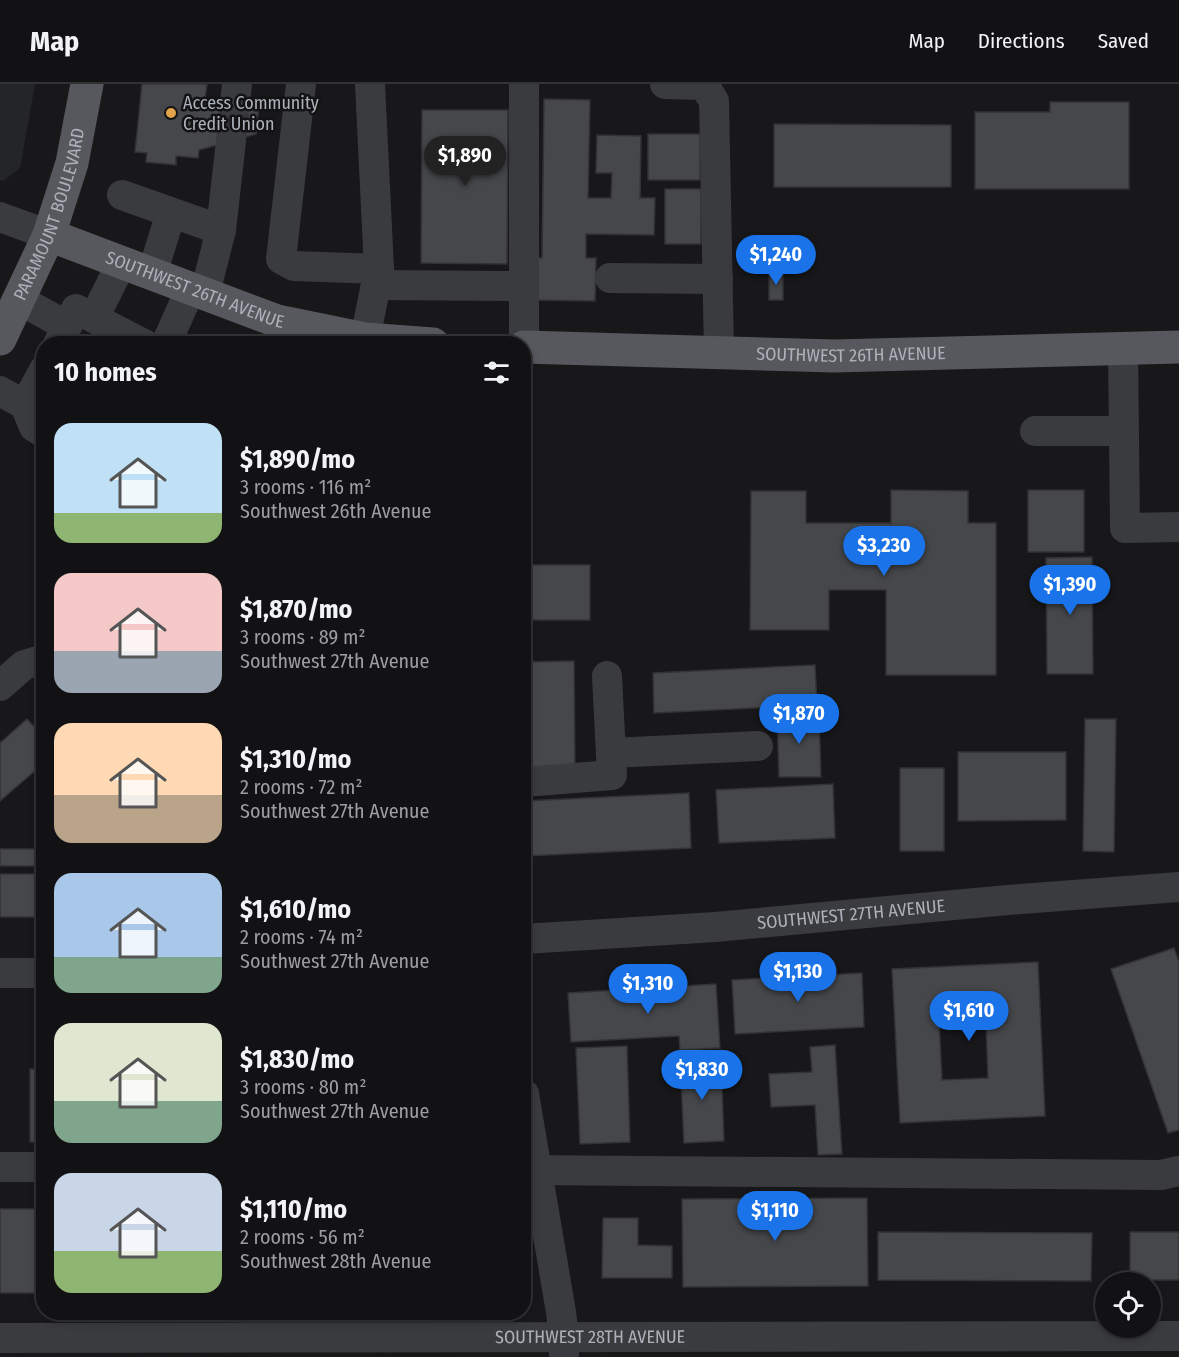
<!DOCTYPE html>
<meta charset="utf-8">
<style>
:root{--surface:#121214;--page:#1b1b1d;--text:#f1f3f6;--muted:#9c9ea0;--line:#313234;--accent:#1a73e8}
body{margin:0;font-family:"Fira Sans Condensed",sans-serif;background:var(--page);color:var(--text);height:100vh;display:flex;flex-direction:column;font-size:22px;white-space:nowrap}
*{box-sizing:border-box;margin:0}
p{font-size:20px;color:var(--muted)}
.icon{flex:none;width:33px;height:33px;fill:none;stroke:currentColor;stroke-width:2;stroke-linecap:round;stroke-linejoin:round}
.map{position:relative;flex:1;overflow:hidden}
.details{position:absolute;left:36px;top:252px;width:495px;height:984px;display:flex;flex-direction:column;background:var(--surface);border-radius:24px;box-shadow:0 3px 9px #0003,0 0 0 2px var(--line)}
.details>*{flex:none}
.controls{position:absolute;left:1095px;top:1188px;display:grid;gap:12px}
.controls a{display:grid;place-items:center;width:66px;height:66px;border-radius:50%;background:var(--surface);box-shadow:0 3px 9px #0003,0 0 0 2px var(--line);font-size:30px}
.price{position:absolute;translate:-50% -51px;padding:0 14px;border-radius:21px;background:var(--accent);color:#fff;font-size:20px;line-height:39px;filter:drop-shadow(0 2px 3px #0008)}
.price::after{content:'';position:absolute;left:50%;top:36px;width:18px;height:14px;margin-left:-9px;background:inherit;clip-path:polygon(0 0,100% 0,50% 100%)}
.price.current{background:#222;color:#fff}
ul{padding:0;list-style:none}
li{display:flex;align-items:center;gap:18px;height:150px;padding:0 18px}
li span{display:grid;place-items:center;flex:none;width:168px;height:120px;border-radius:18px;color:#555}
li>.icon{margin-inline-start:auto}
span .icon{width:72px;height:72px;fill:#fffc;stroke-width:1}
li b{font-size:26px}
h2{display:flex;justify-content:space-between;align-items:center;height:72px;padding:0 18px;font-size:26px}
header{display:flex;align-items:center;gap:36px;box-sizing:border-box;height:84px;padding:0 30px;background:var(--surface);border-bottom:2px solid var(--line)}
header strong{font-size:28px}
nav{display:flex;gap:33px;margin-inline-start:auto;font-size:21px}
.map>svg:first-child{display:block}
</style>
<header>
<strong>Map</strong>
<nav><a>Map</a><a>Directions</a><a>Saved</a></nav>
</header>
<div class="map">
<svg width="1179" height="1273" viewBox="0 0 1179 1273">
<rect width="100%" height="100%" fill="#18181a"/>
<path fill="#242527" d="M0 0H35L20 84 3 97 0 96Z"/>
<path fill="#45474a" stroke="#333336" stroke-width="1.5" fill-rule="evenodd" d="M142 0H207L205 15 259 22 256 50 199 66 198 74 176 72V81L146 78 147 69 135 68Z
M544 15 590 16 588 114H611L612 89H596L597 51 641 52 640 114H655L654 151 586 150V174H596L595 217 534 216 535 174H542Z
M1050 18H1129V105H975V28H1050Z
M422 26H508L507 180 421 179Z
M774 40 951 41V103H774Z
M648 50H700V96H648Z
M665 105H701V160H665Z
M769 189H783V216H769Z
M81 252 95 260H77Z
M891 406 968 407V439H996V591H886V506H829V546H750L751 407H806V439H891Z
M1028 406H1084V468H1028Z
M1092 473 1093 590H1047L1046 474Z
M524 481H590V536H524Z
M574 577 575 689H524V578Z
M815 581 817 621 654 629 653 589Z
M819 628 821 693H779L777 629Z
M27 635 44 653V679L0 717V659Z
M1085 635H1116L1114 768 1083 767Z
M958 668H1066V736L958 737Z
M900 684H944V767H900Z
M833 700 835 754 719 759 716 706Z
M689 709 691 764 526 772 524 717Z
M0 765H44V782H0Z
M0 790H44V833H0Z
M1174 864 1179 878V1046L1168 1049 1111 885Z
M1038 878 1045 1032 900 1039 892 885ZM985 913 988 994 942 996 938 916Z
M862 889 864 943 735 950 732 896Z
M716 900 720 964 680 966 679 952 571 958 568 909Z
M835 961 842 1070 818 1071 815 1021 771 1023 769 990 812 988 810 963Z
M627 962 630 1058 580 1060 576 964Z
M721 975 724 1057 684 1059 680 976Z
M30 985H44V1058H30Z
M867 1114 868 1202 683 1203 682 1115Z
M0 1125H44V1209H0Z
M603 1134H638V1161L672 1162V1194H602Z
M878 1148 1092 1149 1091 1197 878 1196Z
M1130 1148H1179V1196H1130Z"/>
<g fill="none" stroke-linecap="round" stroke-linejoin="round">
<path stroke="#36373a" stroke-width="30" stroke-dasharray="30 15" stroke-linecap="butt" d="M231 57 235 19"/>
<g stroke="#3a3b3f" stroke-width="30">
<path d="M301 0 281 175 294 182 379 185"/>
<path d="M665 0 704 1 714 17 719 268"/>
<path d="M235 19 237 0"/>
<path d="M122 111 221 146"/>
<path d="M0 133 49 151"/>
<path d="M152 190 171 129"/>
<path d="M610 194 718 195"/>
<path d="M376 201 524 202V263"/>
<path d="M524 202V0"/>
<path d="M205 209 221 146 231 57"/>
<path d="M18 215 67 242"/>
<path d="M94 234 122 178"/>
<path d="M58 260 76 225 144 260"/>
<path d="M166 260 191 204"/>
<path d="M364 260 379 185 370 0"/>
<path d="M1123 264 1125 444 1179 443"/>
<path d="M0 307 25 321 44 286"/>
<path d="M25 321 34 343 44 349"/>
<path d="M1035 347H1124"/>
<path d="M0 602 24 581 44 575"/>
<path d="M611 669 758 662"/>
<path d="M524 698 612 691 607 592"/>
<path id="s1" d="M524 855 715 843 1008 816 1179 803"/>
<path d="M0 889H44"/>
<path d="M524 1010 561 1228 564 1253V1273"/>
<path d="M0 1083H44"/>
<path d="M524 1086 1161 1091 1179 1087"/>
<path id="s2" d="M0 1254 1179 1252"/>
</g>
<g stroke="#56585e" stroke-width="33">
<path id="s3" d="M49 151 277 237 365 255 433 260"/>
<path id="s4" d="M0 255 49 151 72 79 87 0"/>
<path id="s5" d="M524 263 834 272 1179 263"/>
</g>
</g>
<circle fill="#e2a448" stroke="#131315" stroke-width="2" cx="171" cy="29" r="6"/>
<g text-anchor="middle" stroke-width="5" stroke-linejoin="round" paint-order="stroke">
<g font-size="18" fill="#acb1b9" stroke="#131315" text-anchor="start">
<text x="183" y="25">Access Community<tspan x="183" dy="21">Credit Union</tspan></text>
</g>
<g font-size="18" fill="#acb1b9" stroke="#131315">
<text dy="6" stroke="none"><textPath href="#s4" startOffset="135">PARAMOUNT BOULEVARD</textPath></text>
<text dy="6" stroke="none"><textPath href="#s3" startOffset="156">SOUTHWEST 26TH AVENUE</textPath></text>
<text dy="6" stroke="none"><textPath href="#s5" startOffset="327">SOUTHWEST 26TH AVENUE</textPath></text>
<text dy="6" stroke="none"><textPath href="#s1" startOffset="328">SOUTHWEST 27TH AVENUE</textPath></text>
<text dy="6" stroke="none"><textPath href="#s2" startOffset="590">SOUTHWEST 28TH AVENUE</textPath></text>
</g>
</g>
</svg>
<div class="controls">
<a><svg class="icon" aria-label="locate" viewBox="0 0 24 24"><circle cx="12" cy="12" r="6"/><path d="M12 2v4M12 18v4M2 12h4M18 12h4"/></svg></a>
</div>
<b class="price current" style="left:465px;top:103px">$1,890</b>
<b class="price" style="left:776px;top:202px">$1,240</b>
<b class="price" style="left:884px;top:493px">$3,230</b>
<b class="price" style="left:1070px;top:532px">$1,390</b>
<b class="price" style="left:799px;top:661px">$1,870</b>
<b class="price" style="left:798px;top:919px">$1,130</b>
<b class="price" style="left:648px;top:931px">$1,310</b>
<b class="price" style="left:969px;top:958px">$1,610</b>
<b class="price" style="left:702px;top:1017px">$1,830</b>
<b class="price" style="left:775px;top:1158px">$1,110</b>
<section class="details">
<h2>10 homes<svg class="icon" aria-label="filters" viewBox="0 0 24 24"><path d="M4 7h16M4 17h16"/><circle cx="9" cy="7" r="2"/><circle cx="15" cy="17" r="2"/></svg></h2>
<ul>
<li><span style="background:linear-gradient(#bfe0f5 75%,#8fb573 0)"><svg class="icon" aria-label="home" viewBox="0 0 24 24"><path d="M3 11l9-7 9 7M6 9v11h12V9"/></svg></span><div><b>$1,890/mo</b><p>3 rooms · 116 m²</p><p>Southwest 26th Avenue</p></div></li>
<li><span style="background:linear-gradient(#f6c9c9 65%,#9aa5b1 0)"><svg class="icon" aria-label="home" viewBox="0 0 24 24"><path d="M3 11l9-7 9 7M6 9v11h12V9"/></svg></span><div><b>$1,870/mo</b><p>3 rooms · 89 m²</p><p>Southwest 27th Avenue</p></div></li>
<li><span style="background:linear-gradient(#ffd9b3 60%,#b9a48a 0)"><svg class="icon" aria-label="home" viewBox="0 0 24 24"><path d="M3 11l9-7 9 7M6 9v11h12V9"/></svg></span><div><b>$1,310/mo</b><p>2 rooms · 72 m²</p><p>Southwest 27th Avenue</p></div></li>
<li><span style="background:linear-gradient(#a9c7e8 70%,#7fa58c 0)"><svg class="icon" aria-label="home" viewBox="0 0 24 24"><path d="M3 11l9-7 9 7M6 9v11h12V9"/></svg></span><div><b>$1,610/mo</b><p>2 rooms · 74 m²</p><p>Southwest 27th Avenue</p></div></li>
<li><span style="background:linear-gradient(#dfe7d0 65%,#7fa58c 0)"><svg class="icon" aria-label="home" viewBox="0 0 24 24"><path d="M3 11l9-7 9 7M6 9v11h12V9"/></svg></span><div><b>$1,830/mo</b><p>3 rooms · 80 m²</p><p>Southwest 27th Avenue</p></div></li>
<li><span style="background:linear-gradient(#c9d6e8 65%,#8fb573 0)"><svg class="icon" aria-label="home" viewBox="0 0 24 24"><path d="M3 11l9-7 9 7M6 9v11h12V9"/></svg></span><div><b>$1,110/mo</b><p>2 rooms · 56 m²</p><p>Southwest 28th Avenue</p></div></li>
</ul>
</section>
</div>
